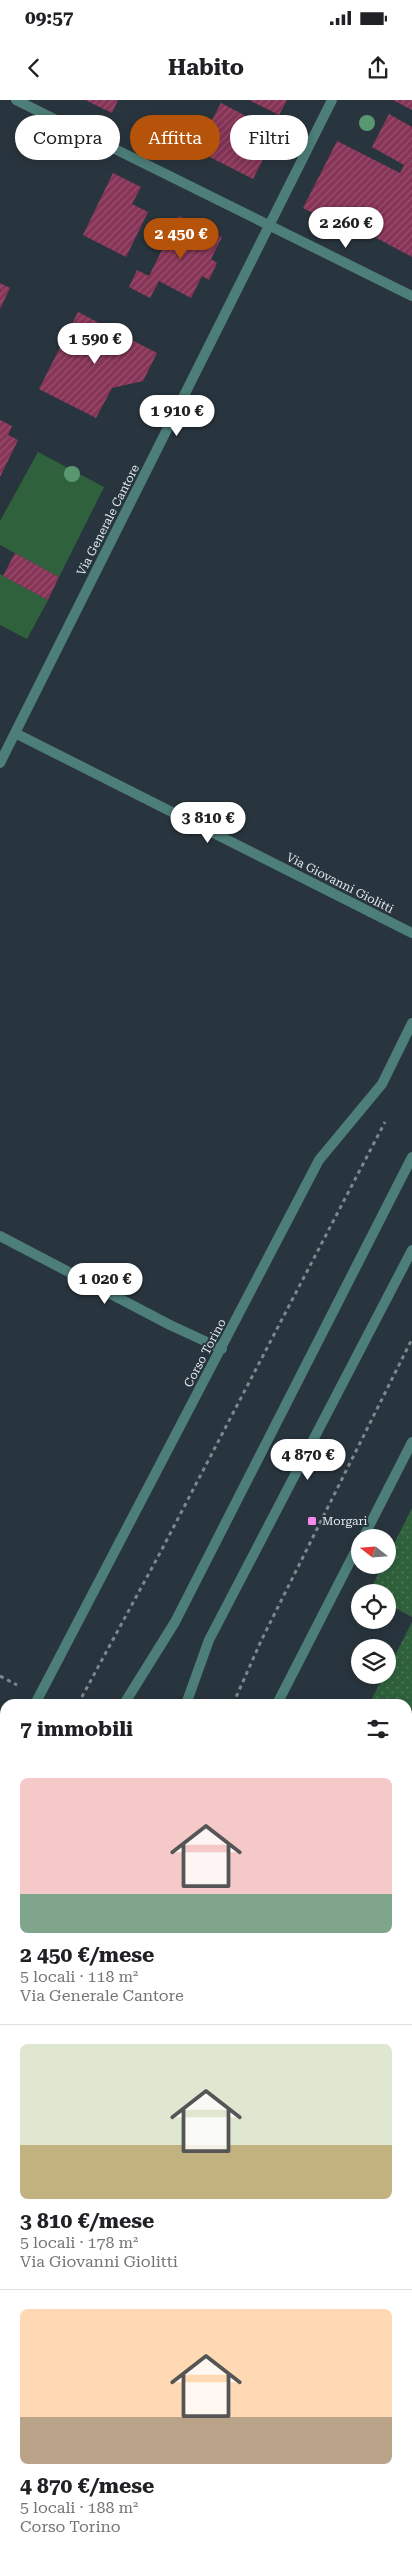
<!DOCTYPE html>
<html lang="it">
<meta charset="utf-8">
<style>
:root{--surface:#fff;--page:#f2f2f2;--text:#202124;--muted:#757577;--line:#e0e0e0;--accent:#b45309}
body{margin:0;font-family:"Roboto Serif",serif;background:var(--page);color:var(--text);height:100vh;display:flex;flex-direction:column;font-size:19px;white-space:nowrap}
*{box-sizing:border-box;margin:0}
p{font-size:16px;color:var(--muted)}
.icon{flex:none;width:28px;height:28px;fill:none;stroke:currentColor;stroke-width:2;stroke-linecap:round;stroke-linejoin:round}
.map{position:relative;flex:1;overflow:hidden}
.details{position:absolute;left:0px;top:1599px;width:412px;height:866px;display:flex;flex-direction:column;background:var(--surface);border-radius:15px 15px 0 0;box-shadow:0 2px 12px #0003}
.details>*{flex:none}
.hud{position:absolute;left:15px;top:15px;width:382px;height:45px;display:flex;gap:10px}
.needle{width:32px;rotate:287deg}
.tools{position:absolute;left:351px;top:1429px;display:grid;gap:10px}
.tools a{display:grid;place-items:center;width:45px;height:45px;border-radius:50%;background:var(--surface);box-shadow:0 2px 12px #0003;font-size:25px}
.price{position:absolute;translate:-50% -42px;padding:0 11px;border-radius:18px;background:#fff;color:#222;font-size:16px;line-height:32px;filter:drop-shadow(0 1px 2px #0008)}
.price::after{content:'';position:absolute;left:50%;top:30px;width:15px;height:11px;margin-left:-8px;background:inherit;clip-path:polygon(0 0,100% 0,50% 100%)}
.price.active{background:var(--accent);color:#fff}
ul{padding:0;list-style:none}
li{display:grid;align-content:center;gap:10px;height:265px;padding:0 20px}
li+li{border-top:1px solid var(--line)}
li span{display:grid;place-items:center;height:155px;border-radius:8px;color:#555}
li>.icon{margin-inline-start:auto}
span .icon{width:90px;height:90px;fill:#fffc;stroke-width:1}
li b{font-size:21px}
h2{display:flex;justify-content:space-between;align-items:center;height:60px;padding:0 20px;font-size:21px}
.chip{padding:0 18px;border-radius:22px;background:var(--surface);box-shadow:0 2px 12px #0003;font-size:18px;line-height:45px}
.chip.active{background:var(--accent);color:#fff}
.status{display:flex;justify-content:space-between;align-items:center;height:35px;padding:0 25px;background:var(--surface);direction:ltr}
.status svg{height:14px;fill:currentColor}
header{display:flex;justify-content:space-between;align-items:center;height:65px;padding:0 20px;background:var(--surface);font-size:22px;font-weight:700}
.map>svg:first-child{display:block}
</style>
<div class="status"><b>09:57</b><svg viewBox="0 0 49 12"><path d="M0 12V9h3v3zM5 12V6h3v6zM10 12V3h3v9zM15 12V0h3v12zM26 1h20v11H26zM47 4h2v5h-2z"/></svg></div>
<header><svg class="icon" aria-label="back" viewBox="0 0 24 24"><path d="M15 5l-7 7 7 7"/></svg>Habito<svg class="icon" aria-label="share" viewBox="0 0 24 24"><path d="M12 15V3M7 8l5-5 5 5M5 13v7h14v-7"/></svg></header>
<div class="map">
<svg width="412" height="2464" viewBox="0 0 412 2464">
<defs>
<pattern id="grass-dots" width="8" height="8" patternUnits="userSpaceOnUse" patternTransform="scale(1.25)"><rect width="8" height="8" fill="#2f623c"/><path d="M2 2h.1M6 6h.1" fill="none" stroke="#4d7858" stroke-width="1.8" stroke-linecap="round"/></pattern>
<pattern id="building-hatch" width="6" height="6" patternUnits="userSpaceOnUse" patternTransform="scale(1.25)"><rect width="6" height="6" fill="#873457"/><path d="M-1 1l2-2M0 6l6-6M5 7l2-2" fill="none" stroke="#98516f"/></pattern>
</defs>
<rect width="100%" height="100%" fill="#29353e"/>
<path fill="url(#grass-dots)" d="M412 1408V1517L388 1504V1492H369L383 1465H388V1456Z
M412 1522V1635L408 1632V1604H369L384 1575H388V1569Z
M5 1841V1941L0 1951V1851Z"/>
<path fill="#2f623c" d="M38 352 104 387 59 477 0 445V421Z
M0 474 48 500 27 539 0 525Z
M0 2252 5 2255V2460H408V2440L412 2442V2464H0Z"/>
<path fill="url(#building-hatch)" d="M85 0H118L112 13Z
M249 0H287L279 15Z
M393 0H412V10Z
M221 3 277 32 253 79 196 50Z
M389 14 412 27V157L369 134 366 140 303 108 337 41 400 73 404 65 372 47Z
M113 73 141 87 132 104 148 112 126 157 83 135Z
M179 116 222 137 211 159 217 163 209 180 202 176 191 198 159 181 150 198 129 187 137 170 149 176Z
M0 183 10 188 0 209Z
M78 212 157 253 143 281 112 288 96 318 39 289Z
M0 320 12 326 8 335 18 340 0 377Z
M15 453 59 477 48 500 3 476Z
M408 1653 412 1655V1733L408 1741Z
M408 1766 412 1768V1867L408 1865Z"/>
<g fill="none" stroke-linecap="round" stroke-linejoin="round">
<path stroke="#7d878e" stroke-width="3" stroke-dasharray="4 4" stroke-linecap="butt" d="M0 1576 17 1585
M78 1604 160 1453 385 1022
M233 1604 261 1541 412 1239
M0 2335 5 2346
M60 2460 62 2464
M314 2464 317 2460"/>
<path stroke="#4d7e79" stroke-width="10" d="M16 0 412 196
M15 633 412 833
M0 663 332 0
M0 1136 170 1225 222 1249
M363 1438 412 1342
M35 1604 319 1060 382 984 412 923
M277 1604 360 1442
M0 1672 5 1662
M408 1961 412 1963
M0 2021 5 2016
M0 2201 5 2204
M408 2395 412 2397"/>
<path stroke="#4d7e79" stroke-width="10" d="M124 1604 175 1522 412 1057
M186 1604 209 1540 412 1150
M0 1835 5 1825
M0 1986 5 1975"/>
</g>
<g fill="#589770">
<circle cx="367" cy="23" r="8"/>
<circle cx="72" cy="374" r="8"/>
</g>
<rect fill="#f589ee" stroke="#29353e" stroke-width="2" x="307" y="1416" width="10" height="10" rx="2.5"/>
<g text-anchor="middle" stroke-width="4" stroke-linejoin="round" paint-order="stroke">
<g font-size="12" fill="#e2e9ef" stroke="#29353e">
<text transform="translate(108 420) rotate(-63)" y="4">Via Generale Cantore</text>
<text transform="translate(340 783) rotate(27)" y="4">Via Giovanni Giolitti</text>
<text transform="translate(205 1253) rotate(-62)" y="4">Corso Torino</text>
</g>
<g font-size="12" fill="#e2e9ef" stroke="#29353e" text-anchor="start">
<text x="322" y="1425">Morgari</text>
</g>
</g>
</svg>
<div class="tools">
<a><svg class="needle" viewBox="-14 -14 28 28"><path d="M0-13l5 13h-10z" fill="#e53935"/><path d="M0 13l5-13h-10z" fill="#757577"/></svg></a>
<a><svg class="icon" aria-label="locate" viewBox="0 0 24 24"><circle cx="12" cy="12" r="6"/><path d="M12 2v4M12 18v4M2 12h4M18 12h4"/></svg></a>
<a><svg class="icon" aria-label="layers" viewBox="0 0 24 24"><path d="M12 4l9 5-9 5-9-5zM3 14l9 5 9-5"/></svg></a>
</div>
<b class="price" style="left:346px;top:149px">2 260 €</b>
<b class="price active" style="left:181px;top:160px">2 450 €</b>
<b class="price" style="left:95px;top:265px">1 590 €</b>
<b class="price" style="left:177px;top:337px">1 910 €</b>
<b class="price" style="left:208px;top:744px">3 810 €</b>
<b class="price" style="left:105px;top:1205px">1 020 €</b>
<b class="price" style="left:308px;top:1381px">4 870 €</b>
<div class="hud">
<a class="chip">Compra</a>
<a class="chip active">Affitta</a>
<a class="chip">Filtri</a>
</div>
<section class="details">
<h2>7 immobili<svg class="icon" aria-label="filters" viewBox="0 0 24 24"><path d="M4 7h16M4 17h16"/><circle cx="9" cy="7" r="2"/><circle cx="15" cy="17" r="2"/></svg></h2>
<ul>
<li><span style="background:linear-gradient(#f6c9c9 75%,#7fa58c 0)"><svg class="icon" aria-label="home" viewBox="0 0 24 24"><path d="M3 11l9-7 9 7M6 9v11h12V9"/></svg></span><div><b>2 450 €/mese</b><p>5 locali · 118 m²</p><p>Via Generale Cantore</p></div></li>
<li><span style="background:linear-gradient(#dfe7d0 65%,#c2b280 0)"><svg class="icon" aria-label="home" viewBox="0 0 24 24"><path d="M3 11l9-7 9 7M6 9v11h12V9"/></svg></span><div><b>3 810 €/mese</b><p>5 locali · 178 m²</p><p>Via Giovanni Giolitti</p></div></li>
<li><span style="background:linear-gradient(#ffd9b3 70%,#b9a48a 0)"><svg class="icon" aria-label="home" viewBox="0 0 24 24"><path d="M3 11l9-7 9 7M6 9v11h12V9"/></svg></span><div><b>4 870 €/mese</b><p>5 locali · 188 m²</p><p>Corso Torino</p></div></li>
</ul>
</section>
</div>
